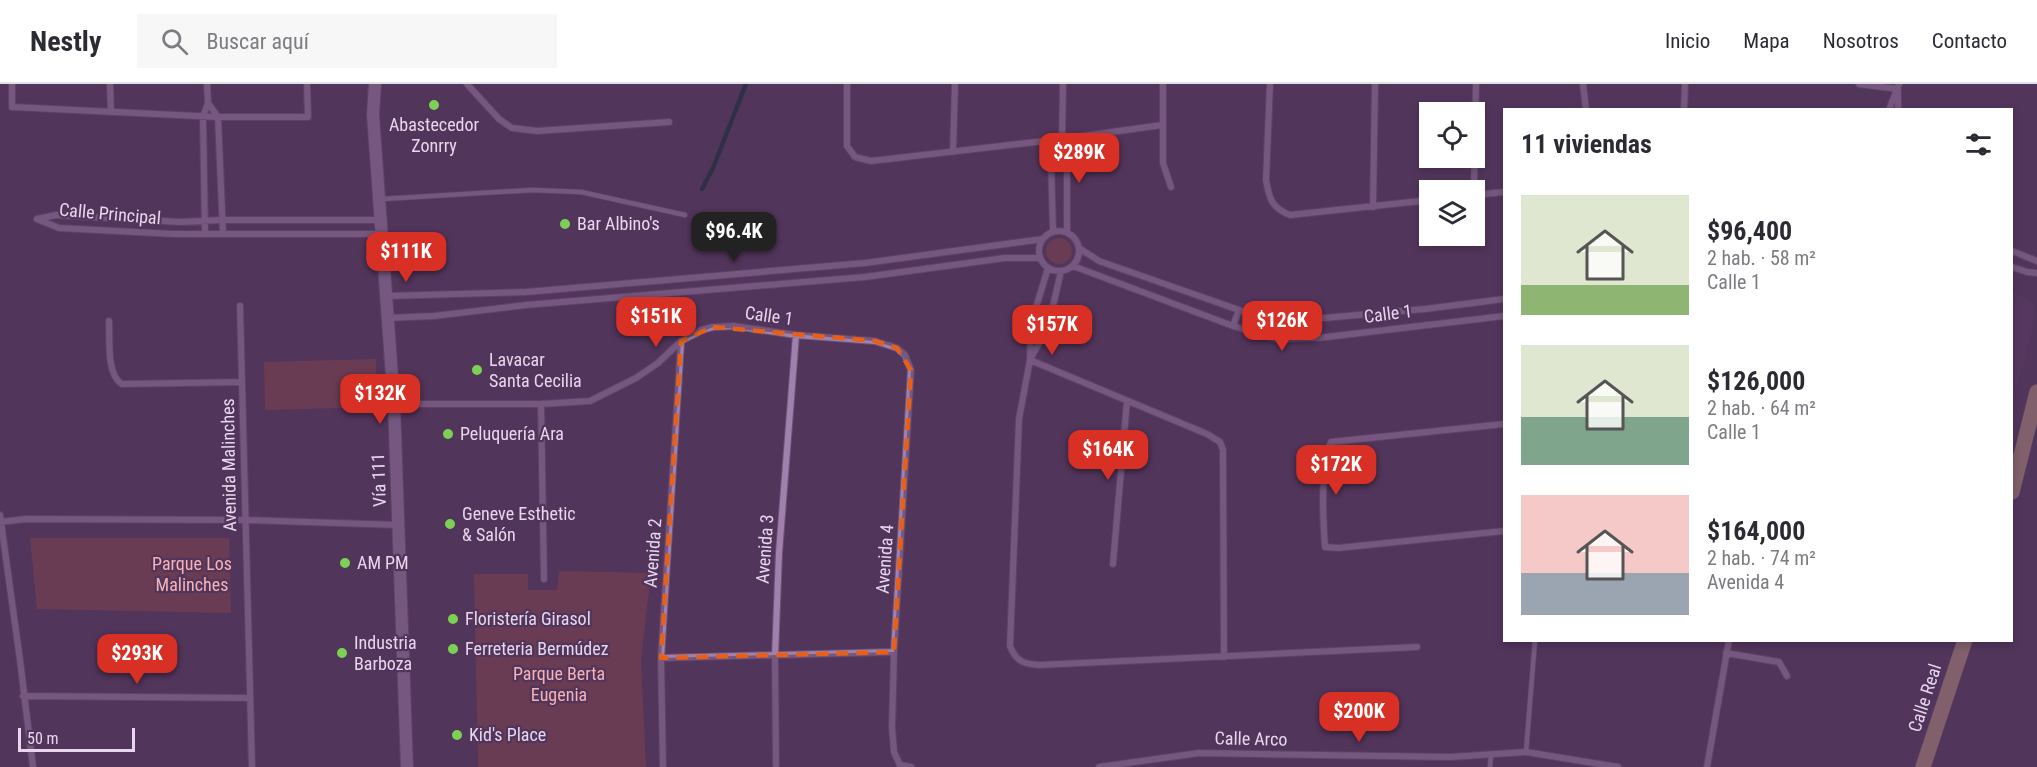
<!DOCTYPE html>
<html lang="es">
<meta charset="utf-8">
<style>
:root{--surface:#fff;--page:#f7f7f7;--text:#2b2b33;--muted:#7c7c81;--line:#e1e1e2;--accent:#d93025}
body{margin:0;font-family:"Roboto Condensed",sans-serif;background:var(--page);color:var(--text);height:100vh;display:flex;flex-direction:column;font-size:22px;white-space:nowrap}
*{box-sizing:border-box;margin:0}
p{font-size:20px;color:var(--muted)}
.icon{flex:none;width:33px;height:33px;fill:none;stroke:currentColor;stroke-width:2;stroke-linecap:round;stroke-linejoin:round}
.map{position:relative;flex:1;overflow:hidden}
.drawer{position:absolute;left:1503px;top:24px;width:510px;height:534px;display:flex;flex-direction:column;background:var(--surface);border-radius:0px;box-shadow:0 3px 9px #0003}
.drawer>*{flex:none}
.fabs{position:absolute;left:1419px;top:18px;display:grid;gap:12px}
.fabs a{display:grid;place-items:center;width:66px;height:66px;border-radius:0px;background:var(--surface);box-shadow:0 3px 9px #0003;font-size:30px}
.scale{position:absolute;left:18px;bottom:15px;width:117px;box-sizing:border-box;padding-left:6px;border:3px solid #e7d6ed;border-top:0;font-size:16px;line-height:21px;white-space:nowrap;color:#e7d6ed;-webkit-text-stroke:4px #52355b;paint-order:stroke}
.price{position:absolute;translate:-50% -51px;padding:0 14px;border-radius:12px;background:var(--accent);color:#fff;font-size:20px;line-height:39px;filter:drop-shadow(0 2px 3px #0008)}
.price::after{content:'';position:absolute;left:50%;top:36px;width:18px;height:14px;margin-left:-9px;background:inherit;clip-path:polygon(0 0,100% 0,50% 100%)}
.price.current{background:#222;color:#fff}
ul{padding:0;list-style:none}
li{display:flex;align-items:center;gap:18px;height:150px;padding:0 18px}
li span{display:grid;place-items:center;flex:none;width:168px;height:120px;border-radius:0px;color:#555}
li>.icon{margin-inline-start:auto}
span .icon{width:72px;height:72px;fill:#fffc;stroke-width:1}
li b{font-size:26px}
h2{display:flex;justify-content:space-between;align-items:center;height:72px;padding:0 18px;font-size:26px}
header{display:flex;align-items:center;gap:36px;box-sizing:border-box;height:84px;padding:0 30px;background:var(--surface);border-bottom:2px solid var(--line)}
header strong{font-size:28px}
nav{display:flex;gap:33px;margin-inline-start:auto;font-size:21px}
.search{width:420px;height:54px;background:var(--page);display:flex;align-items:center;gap:15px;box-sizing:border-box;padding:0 21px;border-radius:0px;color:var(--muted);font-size:22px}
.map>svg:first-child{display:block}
</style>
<header>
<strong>Nestly</strong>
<div class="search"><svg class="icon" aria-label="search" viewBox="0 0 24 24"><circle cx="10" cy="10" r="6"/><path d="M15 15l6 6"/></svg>Buscar aquí</div>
<nav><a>Inicio</a><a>Mapa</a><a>Nosotros</a><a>Contacto</a></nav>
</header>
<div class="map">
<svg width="2037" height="683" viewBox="0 0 2037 683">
<rect width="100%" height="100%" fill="#52355b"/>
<path fill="#5b3a67" d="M2012 208 2035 219 2032 247 2012 321Z"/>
<path fill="#85464a" d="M1046 167a13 13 0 1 1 26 0a13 13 0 1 1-26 0Z
M376 275 377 323 265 326 264 278Z
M30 454H229L231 529 37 525Z
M559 487 651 489 641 575 646 683H478L474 490H528V506H557Z"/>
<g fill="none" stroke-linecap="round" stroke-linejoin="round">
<path stroke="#042d2e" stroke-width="4.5" d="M702 105 713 84 746 0"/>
<g stroke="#6c5374" stroke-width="6">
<path id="lane" d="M382 115 532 106 581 108 685 131
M1526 668 1535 556
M1490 683 1491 670"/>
</g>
<g stroke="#6c5374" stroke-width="8">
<path id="street" d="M12 0V23L218 33H308L307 0
M110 0 111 28
M467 0 499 35 512 44 537 47 669 38
M847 0V62L855 73 871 77 1062 55 1162 41
M1063 0 1062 55 1067 73V148
M1163 0V79L1171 103
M1270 0 1266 96C1269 113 1271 124 1290 131L1430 116
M1583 0 1586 26
M1859 0 1898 5
M1898 9V26
M208 19 218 33 223 150
M1684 26 1685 0
M1889 26 1899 0
M953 68 955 0
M1474 106 1476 0
M1474 111 1504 108
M1373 123 1375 0
M37 135 59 144 173 150H382
M37 135 56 131 180 138 222 136H380
M1039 167a20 20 0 1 1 40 0a20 20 0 1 1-40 0Z
M1053 147 1051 77 1062 56
M205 150 203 33 208 19 207 0
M1079 164 1099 177 1239 226 1279 238 1425 225 1504 215
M2012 167 2037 177
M1073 182 1233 242 1276 255 1318 254 1504 232
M2012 183 2027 188 2037 189
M1048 184 1031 240 1030 276 1019 335 1010 562C1016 577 1023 580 1039 581L1417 563
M386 212 526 208 865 179 1043 155
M240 222 252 683
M387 234 434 232 526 221 865 193 1005 174H1040
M109 237C110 254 106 291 122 300L242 298
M1233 242 1239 226
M1030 275 1048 244 1061 187
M1030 276 1207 350 1220 358 1223 366 1224 573
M394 320H541L590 317 636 294 658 279 681 257 693 251 701 246 713 243 734 242 796 251 875 257 897 264 905 271 911 286 894 568 892 643 894 668 900 681 911 683
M541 320 544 495
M1504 340 1331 358C1320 384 1323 434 1325 463L1338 464 1504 447
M0 431 20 576 33 683
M0 438 26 435 245 436 398 441
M1113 480 1127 317
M1726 569 1779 578 1787 592
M661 574 894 568
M23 612 250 614
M776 681 775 572 779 469 796 251
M663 683 661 574 681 258
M1099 683 1199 669 1450 673 1526 668 1618 683
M1707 683 1729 556"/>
</g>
<g stroke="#6c5374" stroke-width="14">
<path id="secondary" d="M375 0 373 31 394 320 407 683"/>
</g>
<g stroke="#6c5374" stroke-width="16">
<path id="primary" d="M2012 408 2037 308
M1923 683 1965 556"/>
</g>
<use href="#lane" stroke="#a080ac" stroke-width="4.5"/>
<use href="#street" stroke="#a080ac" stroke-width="6"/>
<use href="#secondary" stroke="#a080ac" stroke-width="12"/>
<use href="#primary" stroke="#bb947e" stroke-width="15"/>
</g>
<path d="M0 0H2037V683H0ZM713 243 875 257 897 264 911 286 894 568 661 574 681 257Z" fill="#52355b" fill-opacity=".55" fill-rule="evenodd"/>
<path fill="none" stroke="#e85f17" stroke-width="4.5" stroke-dasharray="12 8" stroke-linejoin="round" d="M713 243 875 257 897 264 911 286 894 568 661 574 681 257Z"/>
<g fill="#7cd155" stroke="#52355b" stroke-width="2">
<circle cx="434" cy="21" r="6"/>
<circle cx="565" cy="140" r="6"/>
<circle cx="477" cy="286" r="6"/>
<circle cx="448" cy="350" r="6"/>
<circle cx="450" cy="440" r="6"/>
<circle cx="345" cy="479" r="6"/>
<circle cx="453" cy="535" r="6"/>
<circle cx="453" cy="565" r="6"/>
<circle cx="342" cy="569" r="6"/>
<circle cx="457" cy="651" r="6"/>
</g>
<g text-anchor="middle" stroke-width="4.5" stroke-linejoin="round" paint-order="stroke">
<g font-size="18" fill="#e7d6ed" stroke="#52355b" text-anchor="start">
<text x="434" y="47" text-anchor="middle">Abastecedor<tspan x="434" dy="21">Zonrry</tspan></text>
<text x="577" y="146">Bar Albino's</text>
<text x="489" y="282">Lavacar<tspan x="489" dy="21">Santa Cecilia</tspan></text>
<text x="460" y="356">Peluquería Ara</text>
<text x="462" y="436">Geneve Esthetic<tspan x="462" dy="21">&amp; Salón</tspan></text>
<text x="357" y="485">AM PM</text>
<text x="465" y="541">Floristería Girasol</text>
<text x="354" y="565">Industria<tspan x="354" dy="21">Barboza</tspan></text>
<text x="465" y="571">Ferreteria Bermúdez</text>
<text x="469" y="657">Kid's Place</text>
</g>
<g font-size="18" fill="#e7d6ed" stroke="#52355b">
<text transform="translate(110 130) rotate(5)" y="6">Calle Principal</text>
<text transform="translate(1388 230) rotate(-7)" y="6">Calle 1</text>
<text transform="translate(769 232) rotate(8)" y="6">Calle 1</text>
<text transform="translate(229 381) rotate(-91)" y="6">Avenida Malinches</text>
<text transform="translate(379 396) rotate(-92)" y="6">Vía 111</text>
<text transform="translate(765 465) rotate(-86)" y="6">Avenida 3</text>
<text transform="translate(653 469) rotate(-86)" y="6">Avenida 2</text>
<text transform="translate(885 475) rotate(-86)" y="6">Avenida 4</text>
<text transform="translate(1925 614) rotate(-72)" y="6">Calle Real</text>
<text transform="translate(1251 655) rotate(1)" y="6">Calle Arco</text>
</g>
<g font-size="18" fill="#f8b2b4" stroke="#52355b">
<text x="192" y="486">Parque Los<tspan x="192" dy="21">Malinches</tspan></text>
<text x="559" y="596">Parque Berta<tspan x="559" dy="21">Eugenia</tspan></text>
</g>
</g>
</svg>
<div class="fabs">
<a><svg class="icon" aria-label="locate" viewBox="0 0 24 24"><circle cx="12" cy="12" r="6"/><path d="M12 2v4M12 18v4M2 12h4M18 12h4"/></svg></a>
<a><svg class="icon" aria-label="layers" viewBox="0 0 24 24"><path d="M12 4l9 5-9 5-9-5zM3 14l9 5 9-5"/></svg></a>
</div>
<div class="scale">50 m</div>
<b class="price" style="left:1079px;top:100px">$289K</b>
<b class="price current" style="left:734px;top:179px">$96.4K</b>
<b class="price" style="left:406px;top:199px">$111K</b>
<b class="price" style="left:656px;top:264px">$151K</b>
<b class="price" style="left:1282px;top:268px">$126K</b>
<b class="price" style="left:1052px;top:272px">$157K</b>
<b class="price" style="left:380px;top:341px">$132K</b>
<b class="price" style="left:1108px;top:397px">$164K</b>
<b class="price" style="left:1336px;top:412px">$172K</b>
<b class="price" style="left:137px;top:601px">$293K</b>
<b class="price" style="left:1359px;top:659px">$200K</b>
<section class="drawer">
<h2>11 viviendas<svg class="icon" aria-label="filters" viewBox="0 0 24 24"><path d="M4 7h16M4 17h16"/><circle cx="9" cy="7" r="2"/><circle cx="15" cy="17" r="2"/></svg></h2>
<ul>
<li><span style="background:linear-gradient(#dfe7d0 75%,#8fb573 0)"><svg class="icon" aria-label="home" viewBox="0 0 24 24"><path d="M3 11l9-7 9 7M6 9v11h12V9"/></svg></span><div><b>$96,400</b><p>2 hab. · 58 m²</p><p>Calle 1</p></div></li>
<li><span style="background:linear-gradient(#dfe7d0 60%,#7fa58c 0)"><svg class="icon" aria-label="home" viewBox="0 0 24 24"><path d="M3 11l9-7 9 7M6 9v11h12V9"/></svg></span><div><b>$126,000</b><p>2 hab. · 64 m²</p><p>Calle 1</p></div></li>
<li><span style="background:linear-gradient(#f6c9c9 65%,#9aa5b1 0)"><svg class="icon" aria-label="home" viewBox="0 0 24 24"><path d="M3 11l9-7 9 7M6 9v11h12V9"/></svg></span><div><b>$164,000</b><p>2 hab. · 74 m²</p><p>Avenida 4</p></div></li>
</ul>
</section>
</div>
